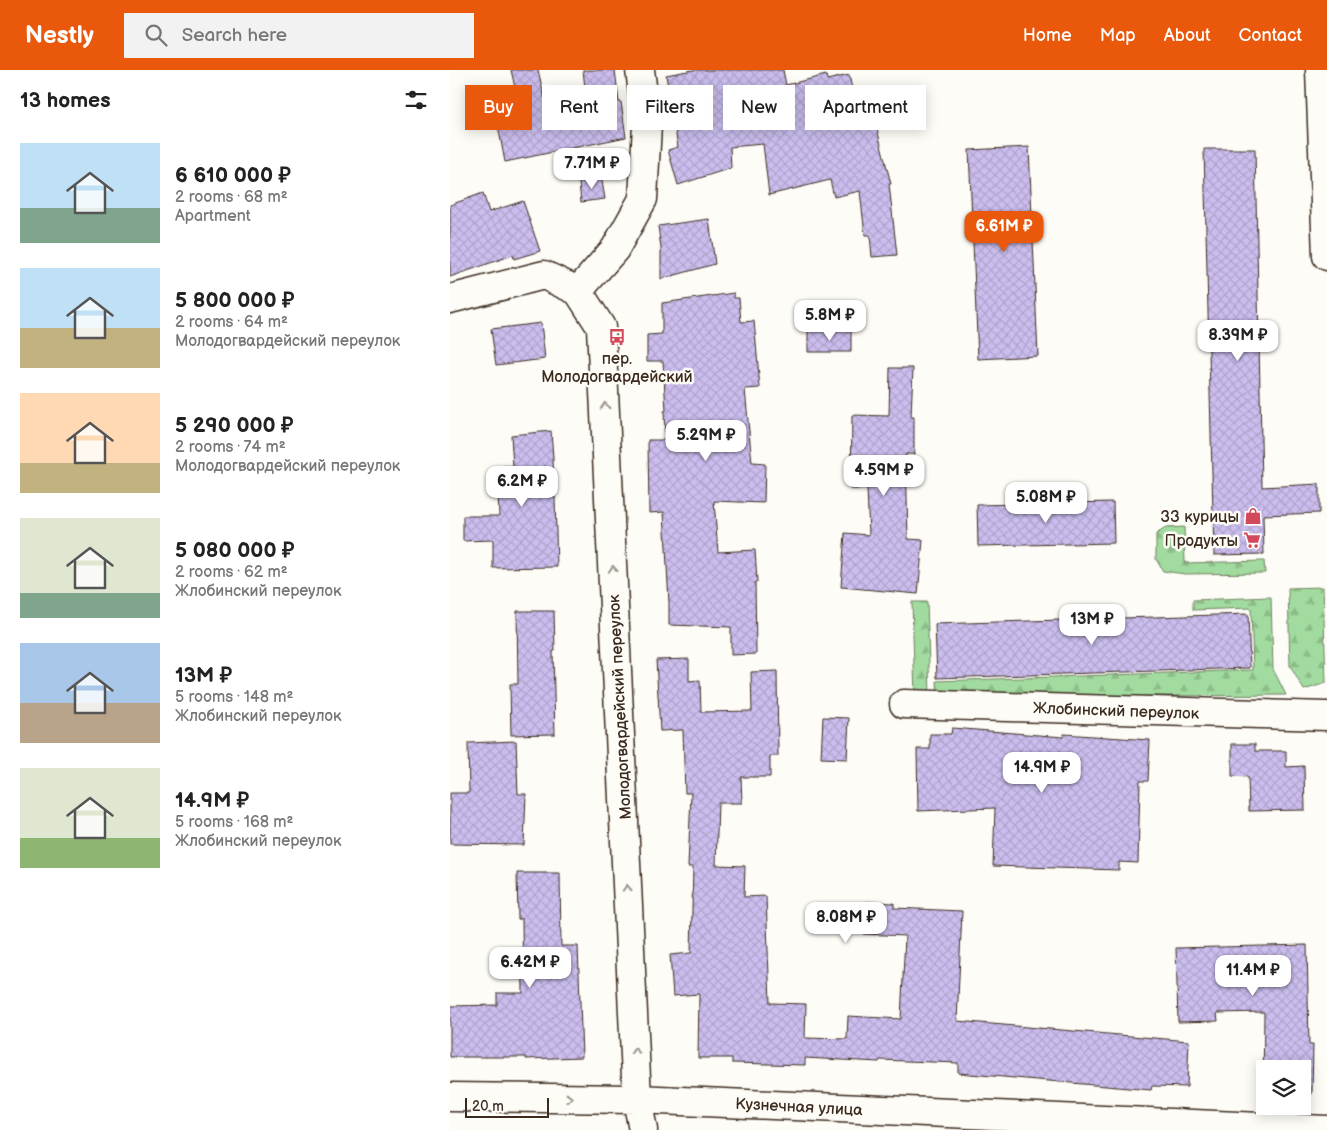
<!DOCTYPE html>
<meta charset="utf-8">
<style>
:root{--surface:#fff;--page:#f2f2f2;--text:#222;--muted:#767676;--accent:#ea580c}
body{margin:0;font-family:"Balsamiq Sans",sans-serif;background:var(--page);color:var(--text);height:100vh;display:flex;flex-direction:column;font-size:19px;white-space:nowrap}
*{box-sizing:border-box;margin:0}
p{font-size:16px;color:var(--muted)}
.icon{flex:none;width:28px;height:28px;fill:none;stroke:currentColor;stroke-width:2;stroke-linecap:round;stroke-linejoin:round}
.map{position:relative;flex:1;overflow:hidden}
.panel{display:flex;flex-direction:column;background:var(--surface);width:450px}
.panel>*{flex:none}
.hud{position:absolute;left:15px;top:15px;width:475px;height:45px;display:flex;gap:10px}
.tools{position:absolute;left:806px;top:990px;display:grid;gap:10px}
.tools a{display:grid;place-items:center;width:55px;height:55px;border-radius:0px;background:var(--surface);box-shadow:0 2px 12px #0003;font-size:25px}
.scale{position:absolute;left:15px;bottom:12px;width:84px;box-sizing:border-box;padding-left:5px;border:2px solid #3b2a1e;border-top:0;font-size:14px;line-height:18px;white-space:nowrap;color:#3b2a1e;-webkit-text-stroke:4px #fdfcf7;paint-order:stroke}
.price{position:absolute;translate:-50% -42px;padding:0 11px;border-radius:10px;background:#fff;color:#222;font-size:16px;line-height:32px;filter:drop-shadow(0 1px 2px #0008)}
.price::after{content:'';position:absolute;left:50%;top:30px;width:15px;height:11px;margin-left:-8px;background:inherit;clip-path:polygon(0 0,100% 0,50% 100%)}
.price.current{background:var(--accent);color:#fff}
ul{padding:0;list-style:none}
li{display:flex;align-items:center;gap:15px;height:125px;padding:0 20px}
li span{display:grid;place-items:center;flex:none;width:140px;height:100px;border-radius:0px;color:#555}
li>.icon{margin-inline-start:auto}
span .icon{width:60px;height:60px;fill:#fffc;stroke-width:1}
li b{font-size:21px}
h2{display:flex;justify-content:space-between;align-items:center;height:60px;padding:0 20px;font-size:21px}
.pill{padding:0 18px;border-radius:0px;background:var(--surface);box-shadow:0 2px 12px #0003;font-size:18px;line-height:45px}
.pill.current{background:var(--accent);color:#fff}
header{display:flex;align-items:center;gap:30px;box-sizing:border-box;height:70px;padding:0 25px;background:var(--accent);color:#fff}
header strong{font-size:24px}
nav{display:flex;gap:28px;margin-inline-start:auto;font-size:18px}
.search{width:350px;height:45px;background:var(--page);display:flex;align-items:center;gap:12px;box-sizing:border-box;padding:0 18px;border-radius:0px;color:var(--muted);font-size:19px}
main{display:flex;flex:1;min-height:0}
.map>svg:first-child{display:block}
</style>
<header>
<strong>Nestly</strong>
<div class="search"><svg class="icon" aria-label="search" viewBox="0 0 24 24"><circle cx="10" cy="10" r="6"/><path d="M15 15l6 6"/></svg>Search here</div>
<nav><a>Home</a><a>Map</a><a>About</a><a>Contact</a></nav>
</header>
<main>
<section class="panel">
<h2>13 homes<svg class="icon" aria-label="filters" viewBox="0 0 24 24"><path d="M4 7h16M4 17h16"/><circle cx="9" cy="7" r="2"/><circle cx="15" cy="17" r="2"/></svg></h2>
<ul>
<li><span style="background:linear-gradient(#bfe0f5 65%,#7fa58c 0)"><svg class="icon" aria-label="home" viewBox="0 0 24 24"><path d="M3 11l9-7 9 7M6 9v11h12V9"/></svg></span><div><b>6 610 000 ₽</b><p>2 rooms · 68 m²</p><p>Apartment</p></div></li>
<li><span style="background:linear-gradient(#bfe0f5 60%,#c2b280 0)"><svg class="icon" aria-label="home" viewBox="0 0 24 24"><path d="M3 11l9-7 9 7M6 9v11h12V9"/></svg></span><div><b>5 800 000 ₽</b><p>2 rooms · 64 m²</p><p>Молодогвардейский переулок</p></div></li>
<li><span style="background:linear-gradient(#ffd9b3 70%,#c2b280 0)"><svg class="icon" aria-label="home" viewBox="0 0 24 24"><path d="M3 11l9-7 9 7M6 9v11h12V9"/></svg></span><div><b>5 290 000 ₽</b><p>2 rooms · 74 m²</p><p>Молодогвардейский переулок</p></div></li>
<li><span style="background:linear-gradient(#dfe7d0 75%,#7fa58c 0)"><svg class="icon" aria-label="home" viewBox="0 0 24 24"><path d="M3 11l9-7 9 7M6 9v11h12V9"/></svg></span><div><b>5 080 000 ₽</b><p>2 rooms · 62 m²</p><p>Жлобинский переулок</p></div></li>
<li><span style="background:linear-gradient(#a9c7e8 60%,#b9a48a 0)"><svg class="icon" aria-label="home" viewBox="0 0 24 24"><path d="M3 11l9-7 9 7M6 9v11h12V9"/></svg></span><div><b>13M ₽</b><p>5 rooms · 148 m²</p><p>Жлобинский переулок</p></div></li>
<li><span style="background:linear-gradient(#dfe7d0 70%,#8fb573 0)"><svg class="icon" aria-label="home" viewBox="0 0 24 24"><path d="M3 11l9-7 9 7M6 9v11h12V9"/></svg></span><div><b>14.9M ₽</b><p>5 rooms · 168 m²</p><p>Жлобинский переулок</p></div></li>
</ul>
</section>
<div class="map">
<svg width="877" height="1060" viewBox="0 0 877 1060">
<defs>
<pattern id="forest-firs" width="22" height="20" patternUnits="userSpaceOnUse" patternTransform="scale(1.25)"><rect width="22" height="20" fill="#a2db9f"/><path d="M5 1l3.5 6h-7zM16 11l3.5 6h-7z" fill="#8cbc88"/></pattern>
<pattern id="building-cross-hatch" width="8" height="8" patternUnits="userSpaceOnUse" patternTransform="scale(1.25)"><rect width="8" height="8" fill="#cbbeef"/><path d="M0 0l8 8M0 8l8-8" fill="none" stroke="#afa3cc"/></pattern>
</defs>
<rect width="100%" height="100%" fill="#fdfcf7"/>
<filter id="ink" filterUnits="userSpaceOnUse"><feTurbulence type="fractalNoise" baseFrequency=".02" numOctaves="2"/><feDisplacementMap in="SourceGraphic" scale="10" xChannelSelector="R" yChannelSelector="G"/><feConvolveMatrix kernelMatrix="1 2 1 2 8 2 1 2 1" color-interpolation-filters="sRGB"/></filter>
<g filter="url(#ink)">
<path fill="url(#forest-firs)" stroke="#6e825e" d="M734 457 735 493 814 491 815 503 735 504 713 501 706 489V464L716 458Z
M873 517 876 613 854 620 840 596 838 518Z
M821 527 823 599 836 625 488 628 487 611 803 600 801 538 743 540V530Z
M462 532H477L480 626 465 627Z"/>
<path fill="url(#building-cross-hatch)" stroke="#3b2a1e" d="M61 0H88L97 38 136 27 133 0H165L169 32H171L176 67 55 92 45 40 69 35Z
M243 0H333L336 15 376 5 377 10 399 5 406 37 424 33 429 55H426L441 114H439L447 185 422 187 420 165H415L410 121 384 127 380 110 319 125 313 74 280 77 281 98 228 115 218 80 228 77 216 5Z
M579 77 588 286 528 289 519 80Z
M754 79H805L812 417 869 414V443L813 445 814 484 764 485Z
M151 105 155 129 131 132 129 113Z
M33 123 39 142 73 131 90 181 64 189 63 185 0 207V135Z
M259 149 265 194 211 209V178L208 156Z
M284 223V228H289L291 252 304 251 310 318 295 319 302 393 315 394 314 433 264 431 268 482 305 480 307 512H305L306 584 281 585V557L219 555V533L214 442 199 443 198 370H215L214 341H216L213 291H197V265L212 264V233Z
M91 253 95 289 46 295 41 259Z
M358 261H401V282H358Z
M440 298H463L461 347H464V384H456L458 469 473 470 468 524 391 517 395 463 419 465 417 419H401L402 345 439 346Z
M101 361 103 388 104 427H105L107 497 43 498V470L13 471V446H49L47 397H63L61 365Z
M663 432 664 473 528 476 527 435Z
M67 541H104L105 581H103L105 664 61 665 60 614H68Z
M798 544 800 598 487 608 485 554Z
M239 589V611L250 610 251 642 302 641 301 602 327 601 328 686H320V707H291L292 733H268L266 795 295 796 294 827 316 826 320 933 356 934 355 968 397 969 398 946 451 949 455 866 414 864 416 832 444 833V838L512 841 507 951 739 971 737 1017 702 1016 701 1020 508 1003V993L430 990 429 992 355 988V995L282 993V988H248L249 924 223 926 220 885 241 883 243 797H238L241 723H235L233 660 210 661 206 590Z
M373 647 399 648 397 689 371 688Z
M502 658 613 667 614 664 700 670 698 711H690L688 793 669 792V800L543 796 545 738 468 741 467 679H480V664H501Z
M66 671 68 724H76L74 775 0 774V723H19L18 673Z
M782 674H805V681H836V697L854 696 855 740 799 741 798 707 782 706Z
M67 803H110L111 876H128L132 987 76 989V987H0V936L47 935V923H73L72 849H68Z
M857 875 859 975H863L862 1024H852V999H815V1023H813L814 942 767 943 768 951 728 952 726 878Z"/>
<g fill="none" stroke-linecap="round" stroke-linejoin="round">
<g stroke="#3b2a1e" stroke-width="31">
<path id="minor" d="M870 0 877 186
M128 221 165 179 193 129 197 55 190 0
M454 634 877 646
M187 1029 877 1060"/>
</g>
<g stroke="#3b2a1e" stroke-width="31">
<path id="major" d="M0 229 94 205 128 221 151 257 187 1029 193 1060
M0 1027 187 1029"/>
</g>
<use href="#minor" stroke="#fdfcf7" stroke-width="28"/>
<use href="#major" stroke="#fdfcf7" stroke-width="28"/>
</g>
<defs><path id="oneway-chevron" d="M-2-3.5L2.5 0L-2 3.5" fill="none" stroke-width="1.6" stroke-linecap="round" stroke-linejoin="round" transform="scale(1.25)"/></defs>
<g stroke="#9c938a">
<use href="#oneway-chevron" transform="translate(155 336) rotate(-93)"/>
<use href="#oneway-chevron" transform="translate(163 499) rotate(-93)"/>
<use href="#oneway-chevron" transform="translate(177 818) rotate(-93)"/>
<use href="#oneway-chevron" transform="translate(185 981) rotate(-93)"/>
<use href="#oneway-chevron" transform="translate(119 1028)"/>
</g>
</g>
<defs>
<g id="bus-bare" transform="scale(1.35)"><path d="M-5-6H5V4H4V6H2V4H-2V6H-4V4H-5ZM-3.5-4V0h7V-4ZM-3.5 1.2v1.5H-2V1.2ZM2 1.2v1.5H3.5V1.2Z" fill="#d1495b" stroke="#fdfcf7" stroke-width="2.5" paint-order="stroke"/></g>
<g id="shop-bare" transform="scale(1.35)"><path d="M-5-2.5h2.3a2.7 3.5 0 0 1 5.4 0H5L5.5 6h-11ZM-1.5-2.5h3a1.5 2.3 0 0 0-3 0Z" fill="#d1495b" stroke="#fdfcf7" stroke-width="2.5" paint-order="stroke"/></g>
<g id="supermarket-bare" transform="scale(1.35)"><path d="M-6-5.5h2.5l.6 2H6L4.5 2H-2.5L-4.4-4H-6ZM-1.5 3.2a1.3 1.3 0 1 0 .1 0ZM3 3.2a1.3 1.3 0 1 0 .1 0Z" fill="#d1495b" stroke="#fdfcf7" stroke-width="2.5" paint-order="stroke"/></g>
</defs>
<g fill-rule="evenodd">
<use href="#bus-bare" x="167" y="267"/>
<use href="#shop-bare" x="803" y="446"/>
<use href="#supermarket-bare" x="802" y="470"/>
</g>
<g text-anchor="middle" stroke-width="5" stroke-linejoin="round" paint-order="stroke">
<g font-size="16" fill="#3b2a1e" stroke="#fdfcf7" text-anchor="end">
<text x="167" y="294" text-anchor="middle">пер.<tspan x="167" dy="18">Молодогвардейский</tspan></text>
<text x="789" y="452">33 курицы</text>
<text x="788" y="476">Продукты</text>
</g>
<g font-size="16" fill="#3b2a1e" stroke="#fdfcf7">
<text transform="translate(169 637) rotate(-93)" y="6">Молодогвардейский переулок</text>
<text transform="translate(666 640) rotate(2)" y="6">Жлобинский переулок</text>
<text transform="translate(349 1036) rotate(3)" y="6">Кузнечная улица</text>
</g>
</g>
</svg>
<div class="tools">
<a><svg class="icon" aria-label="layers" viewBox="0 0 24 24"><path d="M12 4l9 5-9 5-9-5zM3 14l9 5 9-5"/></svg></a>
</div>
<div class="scale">20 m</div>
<b class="price" style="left:142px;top:120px">7.71M ₽</b>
<b class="price current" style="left:554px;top:183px">6.61M ₽</b>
<b class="price" style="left:380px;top:272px">5.8M ₽</b>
<b class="price" style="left:788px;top:292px">8.39M ₽</b>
<b class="price" style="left:256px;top:392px">5.29M ₽</b>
<b class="price" style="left:434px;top:427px">4.59M ₽</b>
<b class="price" style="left:72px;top:438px">6.2M ₽</b>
<b class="price" style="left:596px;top:454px">5.08M ₽</b>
<b class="price" style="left:642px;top:576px">13M ₽</b>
<b class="price" style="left:592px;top:724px">14.9M ₽</b>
<b class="price" style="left:396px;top:874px">8.08M ₽</b>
<b class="price" style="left:80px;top:919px">6.42M ₽</b>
<b class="price" style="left:803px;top:927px">11.4M ₽</b>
<div class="hud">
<a class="pill current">Buy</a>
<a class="pill">Rent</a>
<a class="pill">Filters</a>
<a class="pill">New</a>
<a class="pill">Apartment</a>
</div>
</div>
</main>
